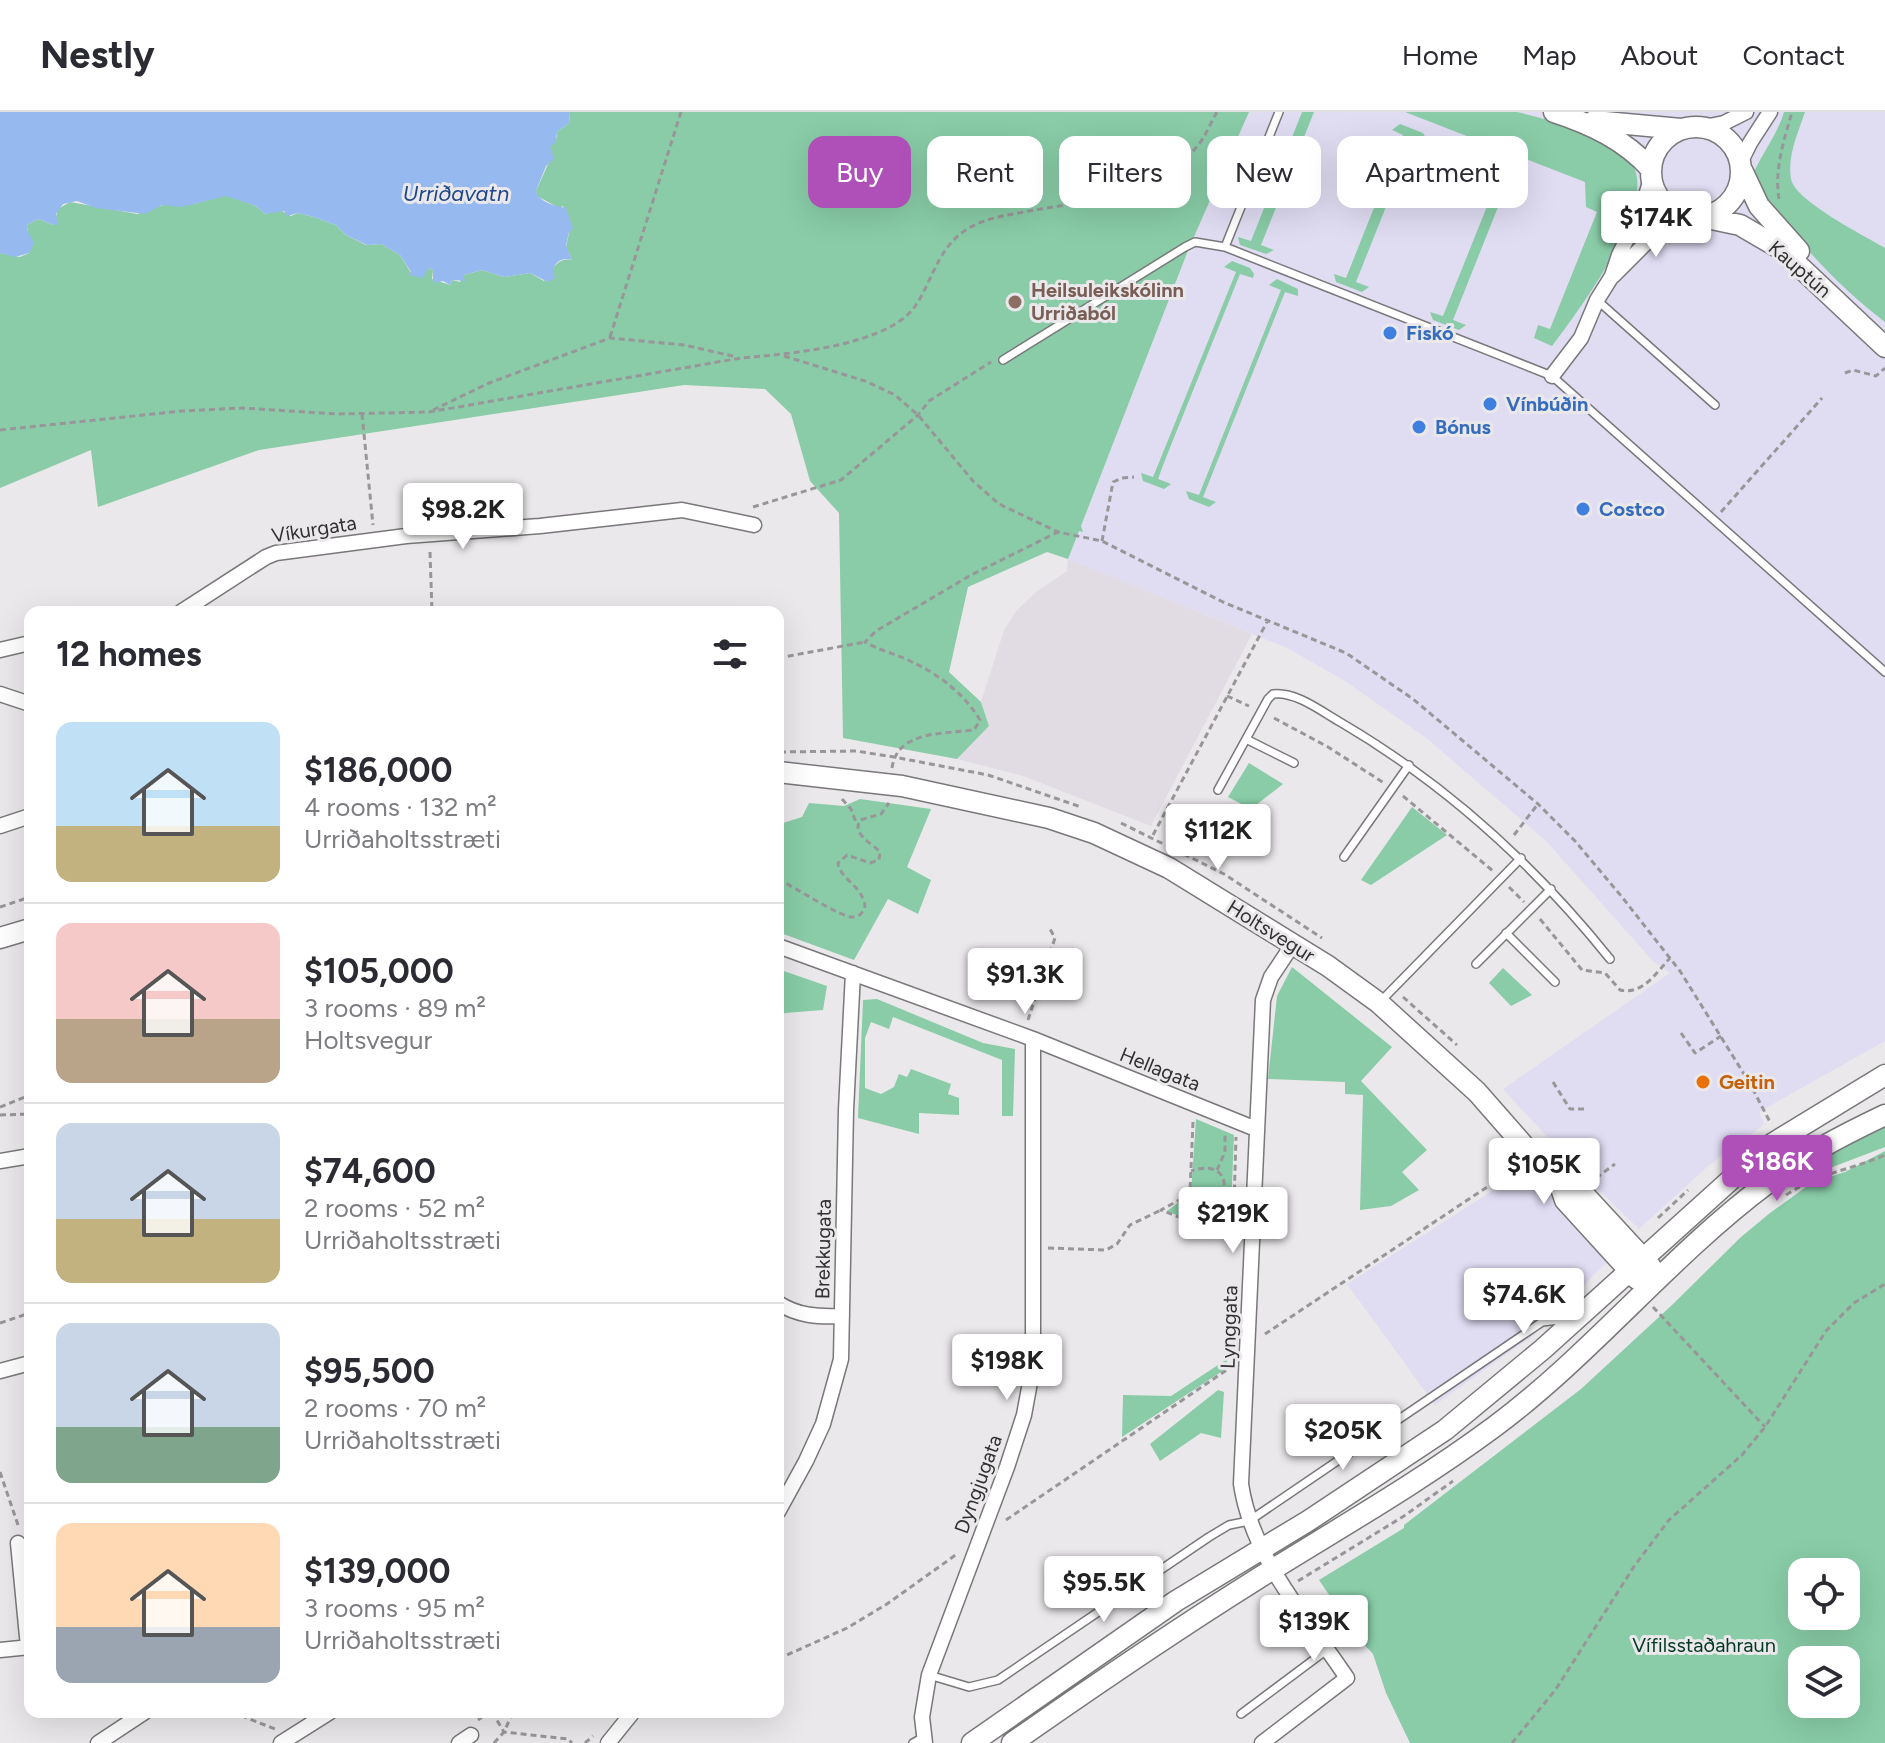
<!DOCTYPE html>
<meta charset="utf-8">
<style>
:root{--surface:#fff;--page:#f2f2f3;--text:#2b2b33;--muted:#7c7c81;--line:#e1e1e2;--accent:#af50b9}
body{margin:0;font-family:Figtree,sans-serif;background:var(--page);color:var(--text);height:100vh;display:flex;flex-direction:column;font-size:30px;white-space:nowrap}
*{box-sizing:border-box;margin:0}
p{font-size:26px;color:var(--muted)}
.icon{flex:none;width:44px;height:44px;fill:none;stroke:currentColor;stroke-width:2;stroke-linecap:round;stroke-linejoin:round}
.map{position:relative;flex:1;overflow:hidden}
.side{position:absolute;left:24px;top:494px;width:760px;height:1112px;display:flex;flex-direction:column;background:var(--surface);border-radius:16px;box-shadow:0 8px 32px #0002}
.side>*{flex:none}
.banner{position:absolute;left:808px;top:24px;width:760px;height:72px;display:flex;gap:16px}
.fabs{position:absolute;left:1788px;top:1446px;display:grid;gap:16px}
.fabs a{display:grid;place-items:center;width:72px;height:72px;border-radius:16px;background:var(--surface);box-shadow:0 8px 32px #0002;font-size:40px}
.price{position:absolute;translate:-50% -68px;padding:0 18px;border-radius:8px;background:#fff;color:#222;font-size:26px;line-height:52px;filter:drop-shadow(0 2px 4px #0008)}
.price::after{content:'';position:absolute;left:50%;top:48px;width:24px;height:18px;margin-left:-12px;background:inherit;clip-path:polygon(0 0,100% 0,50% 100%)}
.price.selected{background:var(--accent);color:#fff}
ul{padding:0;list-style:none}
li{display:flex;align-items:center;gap:24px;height:200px;padding:0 32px}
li+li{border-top:2px solid var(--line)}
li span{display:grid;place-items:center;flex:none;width:224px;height:160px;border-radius:16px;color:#555}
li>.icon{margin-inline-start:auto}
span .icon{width:96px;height:96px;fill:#fffc;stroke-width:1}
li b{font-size:34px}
h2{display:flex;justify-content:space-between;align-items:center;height:96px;padding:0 32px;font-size:34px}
.chip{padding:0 28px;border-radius:16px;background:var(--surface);box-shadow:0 8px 32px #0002;font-size:28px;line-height:72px}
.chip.selected{background:var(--accent);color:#fff}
header{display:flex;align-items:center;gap:48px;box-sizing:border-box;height:112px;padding:0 40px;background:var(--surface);border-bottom:2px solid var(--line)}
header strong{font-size:38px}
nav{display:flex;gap:44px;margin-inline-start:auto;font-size:28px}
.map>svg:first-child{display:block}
</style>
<header>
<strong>Nestly</strong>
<nav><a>Home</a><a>Map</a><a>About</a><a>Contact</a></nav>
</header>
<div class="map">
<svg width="1885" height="1631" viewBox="0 0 1885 1631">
<rect width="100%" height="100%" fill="#ebe8eb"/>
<path fill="#e0dcf2" d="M1249 0H1885V929L1759 1000 1764 1011 1761 1015 1709 1053 1639 1117 1574 1054 1503 977 1670 861 1652 848 1546 729 1425 625 1342 567 1287 536 1068 447 1189 136Z
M1531 1054 1608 1149 1532 1224 1435 1293 1347 1172Z"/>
<path fill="#e1dbe3" d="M1068 447 1252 522 1151 714 1023 664 957 647 989 614 981 590 1004 518 1016 499 1036 480 1067 459Z"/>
<path fill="#89cca7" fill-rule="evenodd" d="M570 0H1249L1189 136 1081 414 1083 420 1079 419 1068 447 1047 440 968 475 949 560 981 590 989 614 957 647 843 626 839 401 810 369 791 302 765 277 684 273 259 338 98 395 91 338 0 376V141L20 145 29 141 27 113 38 107 54 113 58 97 70 90 137 102 163 93 194 92 226 83 256 94 265 102 280 98 291 104 298 101 314 105 336 113 346 123 366 133 381 132 400 143 411 161 408 163 428 156 433 158 432 167 450 173 452 168 460 170 464 163 482 158 504 165 530 161 544 169C553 159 556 145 572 148L566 135 571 112 563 94 559 96 537 84 536 79 549 50 550 34 557 25V20L569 11Z
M1302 0H1314L1261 133 1274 138 1266 142 1240 133 1238 125 1251 129Z
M1405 0H1517C1550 8 1614 23 1633 54 1657 94 1577 201 1552 234L1534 226 1538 213 1550 217 1597 100 1586 95 1585 70Z
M1784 0H1805C1798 21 1787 44 1791 67 1795 89 1865 124 1885 136V210C1831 169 1791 121 1751 67 1760 44 1777 24 1784 0Z
M1400 12 1423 21 1427 28 1426 32 1413 27 1356 170 1369 175 1362 180 1336 170 1334 162 1346 166 1403 23 1392 18Z
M1496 50 1520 59 1524 66 1523 70 1510 65 1453 208 1466 213 1459 218 1433 208 1430 200 1443 204 1500 62 1488 57Z
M1232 149 1250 156 1254 162 1253 166 1240 162 1165 348 1158 367 1171 372 1164 377 1143 369 1141 361 1153 365 1158 353 1236 160 1224 155Z
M1277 167 1298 177V184L1285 180 1203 385 1216 390 1209 395 1189 387 1186 379 1199 383 1281 178 1269 173Z
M1249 651 1283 672 1251 697 1228 685Z
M860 687 931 697 907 755 931 768 918 802 888 787 854 848 778 820V704L783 711 802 705 809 691 844 694Z
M1412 695 1447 723 1371 773 1361 768Z
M1292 855 1392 935 1361 969 1427 1038 1402 1060 1419 1078 1391 1094 1360 1098 1363 983 1345 982V970L1268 967 1277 884Z
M1503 856 1532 883 1511 894 1489 871Z
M778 857 827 874 823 898 785 901 778 906Z
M877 887 983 931 1015 937 1013 1004H1002V948L893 905 889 917 871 910 865 926V976L881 982 894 975 899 962 907 965 911 957 951 972 948 982 959 986V1003L919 1001V1022L858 1006 863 888Z
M1196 1007 1234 1023 1230 1121 1215 1120 1167 1099 1191 1081Z
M1885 1012V1035L1809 1064 1804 1058Z
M1885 1039V1631H1410L1386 1581 1373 1542 1359 1527 1319 1468 1404 1416V1413L1581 1277 1672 1193 1741 1125 1770 1101 1813 1070 1845 1060ZM1802 1460H1846V1504H1802ZM1802 1548H1846V1592H1802Z
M1227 1247V1256L1122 1325 1123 1283 1171 1284Z
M1218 1278 1224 1280 1221 1326 1201 1321 1160 1349 1150 1332Z"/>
<path fill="#96baf0" d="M0 0H570L569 11 557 20 556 30 550 34 554 47 546 54 536 79C539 91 557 94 566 96L573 117 569 120 566 134 572 148C563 145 555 149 553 159L555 166 548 170 530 161 504 165 482 158 464 163 463 166 467 169 452 168 450 173 443 169 433 171V158L428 156 423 166 408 163 411 160 400 143 381 132 367 133 346 123 336 113 314 105 298 101 287 104 284 99 265 102 256 94 226 84 182 95 162 93 145 102 96 96 77 89 63 92 56 102 58 112 54 113 38 107 27 113V118L34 131 29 141 15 145 0 141Z"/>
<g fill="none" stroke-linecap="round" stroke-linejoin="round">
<g stroke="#79777a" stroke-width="10">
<path id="lane" d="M1225 135 1279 0
M1597 188 1715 293
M1003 248 1185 135 1195 130 1225 135 1552 264 1885 560
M1246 627 1294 651
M1218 678 1268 587 1273 582C1295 579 1321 599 1340 610 1446 672 1533 751 1610 847
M1344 745 1409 653
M1506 821 1555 870
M1476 852 1551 777
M1381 889 1521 746
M929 1563 969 1575 998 1568 1209 1425 1229 1413 1249 1409 1542 1210 1568 1207
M1241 1602 1328 1537
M913 1631 924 1625"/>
</g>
<g stroke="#79777a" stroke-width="17">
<path id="street" d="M1704 15 1724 11 1746 0
M1740 51 1750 31 1770 0
M1613 164 1663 114 1685 104
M1552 264 1581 226 1597 188 1612 164 1619 143 1642 96 1651 67
M181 500 266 445 276 441 406 424 540 414 682 398 754 413
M0 538 30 531
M0 582 30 592
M0 714 30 704
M778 834 1033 927 1256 1017
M0 1049 30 1044
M778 1191C798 1204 818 1205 842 1204
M0 1259 30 1251
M778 1400 806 1349 823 1312 841 1247 846 998 853 861
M18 1431 28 1535
M0 1538 30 1535
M98 1631 145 1600
M281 1631 330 1600
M459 1631 471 1623
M608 1631 633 1600
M925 1631 922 1605 929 1563 1007 1355 1024 1303 1033 1254V927
M1262 1631 1347 1566C1307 1506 1252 1446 1241 1372L1263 888 1271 865 1293 832"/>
</g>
<g stroke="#79777a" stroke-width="23">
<path id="secondary" d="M1554 0C1591 12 1625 28 1651 57
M1594 9 1681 17
M1651 60a45 45 0 1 1 90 0a45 45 0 1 1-90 0Z
M1742 58 1759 94 1799 139
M1702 105 1740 113 1781 137 1885 235
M778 660 902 674 1049 706 1094 721 1169 756 1328 854 1379 891 1477 980 1533 1044 1558 1067 1579 1077 1651 1155
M0 826 30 817
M1558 1067 1565 1088 1637 1167
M972 1631 1176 1489 1308 1409 1445 1318 1543 1237 1767 1035 1885 963
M1012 1631C1092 1575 1171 1521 1254 1469 1334 1419 1417 1372 1494 1315 1591 1243 1668 1146 1765 1073 1802 1044 1843 1023 1885 1003"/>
</g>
<path stroke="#989698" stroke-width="3" stroke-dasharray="6 4" stroke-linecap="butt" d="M1779 87C1774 58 1784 28 1792 0
M610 225 681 0
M784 244 865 269 895 283 918 303 973 369 999 392 1058 420 1102 429 1223 490 1346 541 1413 587 1538 692 1575 729 1622 785 1680 859 1749 970 1770 1010
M1845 261 1853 258 1876 264 1885 256
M433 298 489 271 610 226 684 233 737 245
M362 302 373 413
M0 318 182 299 242 296 338 302 429 300 741 246C788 242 889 234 916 193 934 165 939 132 971 115 989 105 1009 103 1029 99 1092 88 1156 85 1199 32 1206 23 1211 10 1217 0
M753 395 841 368 918 303 929 289 991 250
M1721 400 1822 286
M1102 429 1113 370 1122 366 1134 365
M430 440 432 500
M778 546 865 530
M1227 584 1249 594
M1274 606 1328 635 1384 671
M780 640 856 639 894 645 988 663 1081 695
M892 656C897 618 945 622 974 618L980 608C965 583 939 562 912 550 897 542 880 539 865 530L876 519 971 463 1058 420
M1403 684 1493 759
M842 687 851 697 857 713
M1121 711 1224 762 1322 826
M1153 723 1268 508
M1514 723 1538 692
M778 767C793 774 841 806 853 805 857 805 861 803 863 799 866 794 865 791 863 787 858 772 840 766 838 751L847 743 870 751 879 748 880 740C871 730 852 723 860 708L881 702 889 691
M1509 775 1524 790
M0 795 30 785
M1540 807 1582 858 1605 861 1620 878C1643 883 1656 861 1670 846
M1403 885 1457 933
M1028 908 1055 826 1050 817
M1681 921 1695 941 1721 924
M1553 970 1570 997H1584
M0 995 30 983
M0 1003 30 1002
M1193 1010 1190 1079 1183 1086 1161 1098 1233 1127 1236 1025
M1217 1058 1225 1040V1020
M1596 1066 1615 1052
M1786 1083C1821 1060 1848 1059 1885 1043
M1185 1084C1221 1132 1249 1039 1191 1059
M1658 1106 1688 1078
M1048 1136 1106 1138 1117 1132 1130 1113 1161 1098
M1653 1195 1765 1315
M0 1211 30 1201
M1265 1222 1519 1054
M0 1360 19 1416
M1006 1408 1231 1255
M1298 1469 1404 1404 1453 1369
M778 1547 847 1516 887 1492 957 1442
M232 1600 275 1617
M492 1600 504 1620 568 1627 572 1631
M478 1608 489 1600
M494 1631 504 1620 513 1600
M585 1631 593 1624
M1512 1631 1556 1577 1635 1453 1669 1408 1742 1343 1765 1315 1826 1219 1854 1191 1885 1172"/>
<use href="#lane" stroke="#fff" stroke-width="7"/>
<use href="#street" stroke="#fff" stroke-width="14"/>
<use href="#secondary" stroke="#fff" stroke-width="20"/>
</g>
<circle fill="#8d6e63" stroke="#ebe8eb" stroke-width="3" cx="1015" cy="190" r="8"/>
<g fill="#3f7fe0" stroke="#ebe8eb" stroke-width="3">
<circle cx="1390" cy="221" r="8"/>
<circle cx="1490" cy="292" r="8"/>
<circle cx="1419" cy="315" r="8"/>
<circle cx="1583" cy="397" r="8"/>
</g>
<circle fill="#e8710a" stroke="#ebe8eb" stroke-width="3" cx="1703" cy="970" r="8"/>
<g text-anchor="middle" stroke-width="6" stroke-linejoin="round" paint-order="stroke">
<g font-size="20" fill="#313031" stroke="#ebe8eb">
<text transform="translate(1800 157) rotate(41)" y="7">Kauptún</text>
<text transform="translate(314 417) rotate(-9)" y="7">Víkurgata</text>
<text transform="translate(1271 819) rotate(32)" y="7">Holtsvegur</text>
<text transform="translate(1160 957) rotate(22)" y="7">Hellagata</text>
<text transform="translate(823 1137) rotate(-89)" y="7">Brekkugata</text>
<text transform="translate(1229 1215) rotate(-88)" y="7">Lynggata</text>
<text transform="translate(978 1372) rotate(-70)" y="7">Dyngjugata</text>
</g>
<g font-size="20" font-weight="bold" fill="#785e54" stroke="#ebe8eb" text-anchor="start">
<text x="1031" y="185">Heilsuleikskólinn<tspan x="1031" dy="23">Urriðaból</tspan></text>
</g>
<g font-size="20" font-weight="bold" fill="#366cbe" stroke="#ebe8eb" text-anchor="start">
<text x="1406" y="228">Fiskó</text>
<text x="1506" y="299">Vínbúðin</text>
<text x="1435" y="322">Bónus</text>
<text x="1599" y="404">Costco</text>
</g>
<g font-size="20" font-weight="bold" fill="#c56008" stroke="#ebe8eb" text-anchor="start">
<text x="1719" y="977">Geitin</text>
</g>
<g font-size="20" fill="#003821" stroke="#ebe8eb">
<text x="1704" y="1540">Vífilsstaðahraun</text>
</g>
<g font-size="22" font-style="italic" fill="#1d4787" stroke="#ebe8eb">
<text x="456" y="89">Urriðavatn</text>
</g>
</g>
</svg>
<div class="fabs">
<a><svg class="icon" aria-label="locate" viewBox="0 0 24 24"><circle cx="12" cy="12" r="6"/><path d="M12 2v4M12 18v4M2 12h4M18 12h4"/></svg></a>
<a><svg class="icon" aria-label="layers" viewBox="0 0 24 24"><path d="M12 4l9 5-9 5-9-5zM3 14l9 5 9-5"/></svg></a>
</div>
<b class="price" style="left:1656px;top:147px">$174K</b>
<b class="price" style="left:463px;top:439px">$98.2K</b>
<b class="price" style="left:1218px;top:760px">$112K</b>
<b class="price" style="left:1025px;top:904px">$91.3K</b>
<b class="price selected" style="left:1777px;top:1091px">$186K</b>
<b class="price" style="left:1544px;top:1094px">$105K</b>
<b class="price" style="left:1233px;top:1143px">$219K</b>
<b class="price" style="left:1524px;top:1224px">$74.6K</b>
<b class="price" style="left:1007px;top:1290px">$198K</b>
<b class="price" style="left:1343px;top:1360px">$205K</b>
<b class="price" style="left:1104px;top:1512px">$95.5K</b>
<b class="price" style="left:1314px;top:1551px">$139K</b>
<div class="banner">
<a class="chip selected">Buy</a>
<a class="chip">Rent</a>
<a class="chip">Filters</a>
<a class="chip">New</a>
<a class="chip">Apartment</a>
</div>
<section class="side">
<h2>12 homes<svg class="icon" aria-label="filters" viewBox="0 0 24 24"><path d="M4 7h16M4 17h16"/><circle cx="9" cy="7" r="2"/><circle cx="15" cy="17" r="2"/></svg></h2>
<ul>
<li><span style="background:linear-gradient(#bfe0f5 65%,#c2b280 0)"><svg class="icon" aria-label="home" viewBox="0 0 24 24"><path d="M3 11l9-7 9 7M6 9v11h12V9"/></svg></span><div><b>$186,000</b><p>4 rooms · 132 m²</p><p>Urriðaholtsstræti</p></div></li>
<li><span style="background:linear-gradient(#f6c9c9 60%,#b9a48a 0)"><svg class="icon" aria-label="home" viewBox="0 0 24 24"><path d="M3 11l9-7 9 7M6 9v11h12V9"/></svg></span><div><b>$105,000</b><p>3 rooms · 89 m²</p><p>Holtsvegur</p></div></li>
<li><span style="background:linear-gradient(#c9d6e8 60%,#c2b280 0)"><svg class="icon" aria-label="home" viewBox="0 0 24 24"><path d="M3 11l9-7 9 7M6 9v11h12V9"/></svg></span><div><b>$74,600</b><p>2 rooms · 52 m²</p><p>Urriðaholtsstræti</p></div></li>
<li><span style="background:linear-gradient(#c9d6e8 65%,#7fa58c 0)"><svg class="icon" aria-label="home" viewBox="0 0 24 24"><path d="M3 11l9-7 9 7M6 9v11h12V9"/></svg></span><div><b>$95,500</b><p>2 rooms · 70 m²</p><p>Urriðaholtsstræti</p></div></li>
<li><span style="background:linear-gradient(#ffd9b3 65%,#9aa5b1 0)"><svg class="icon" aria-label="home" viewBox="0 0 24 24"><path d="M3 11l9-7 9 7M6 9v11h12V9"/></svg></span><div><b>$139,000</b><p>3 rooms · 95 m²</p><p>Urriðaholtsstræti</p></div></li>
</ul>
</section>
</div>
